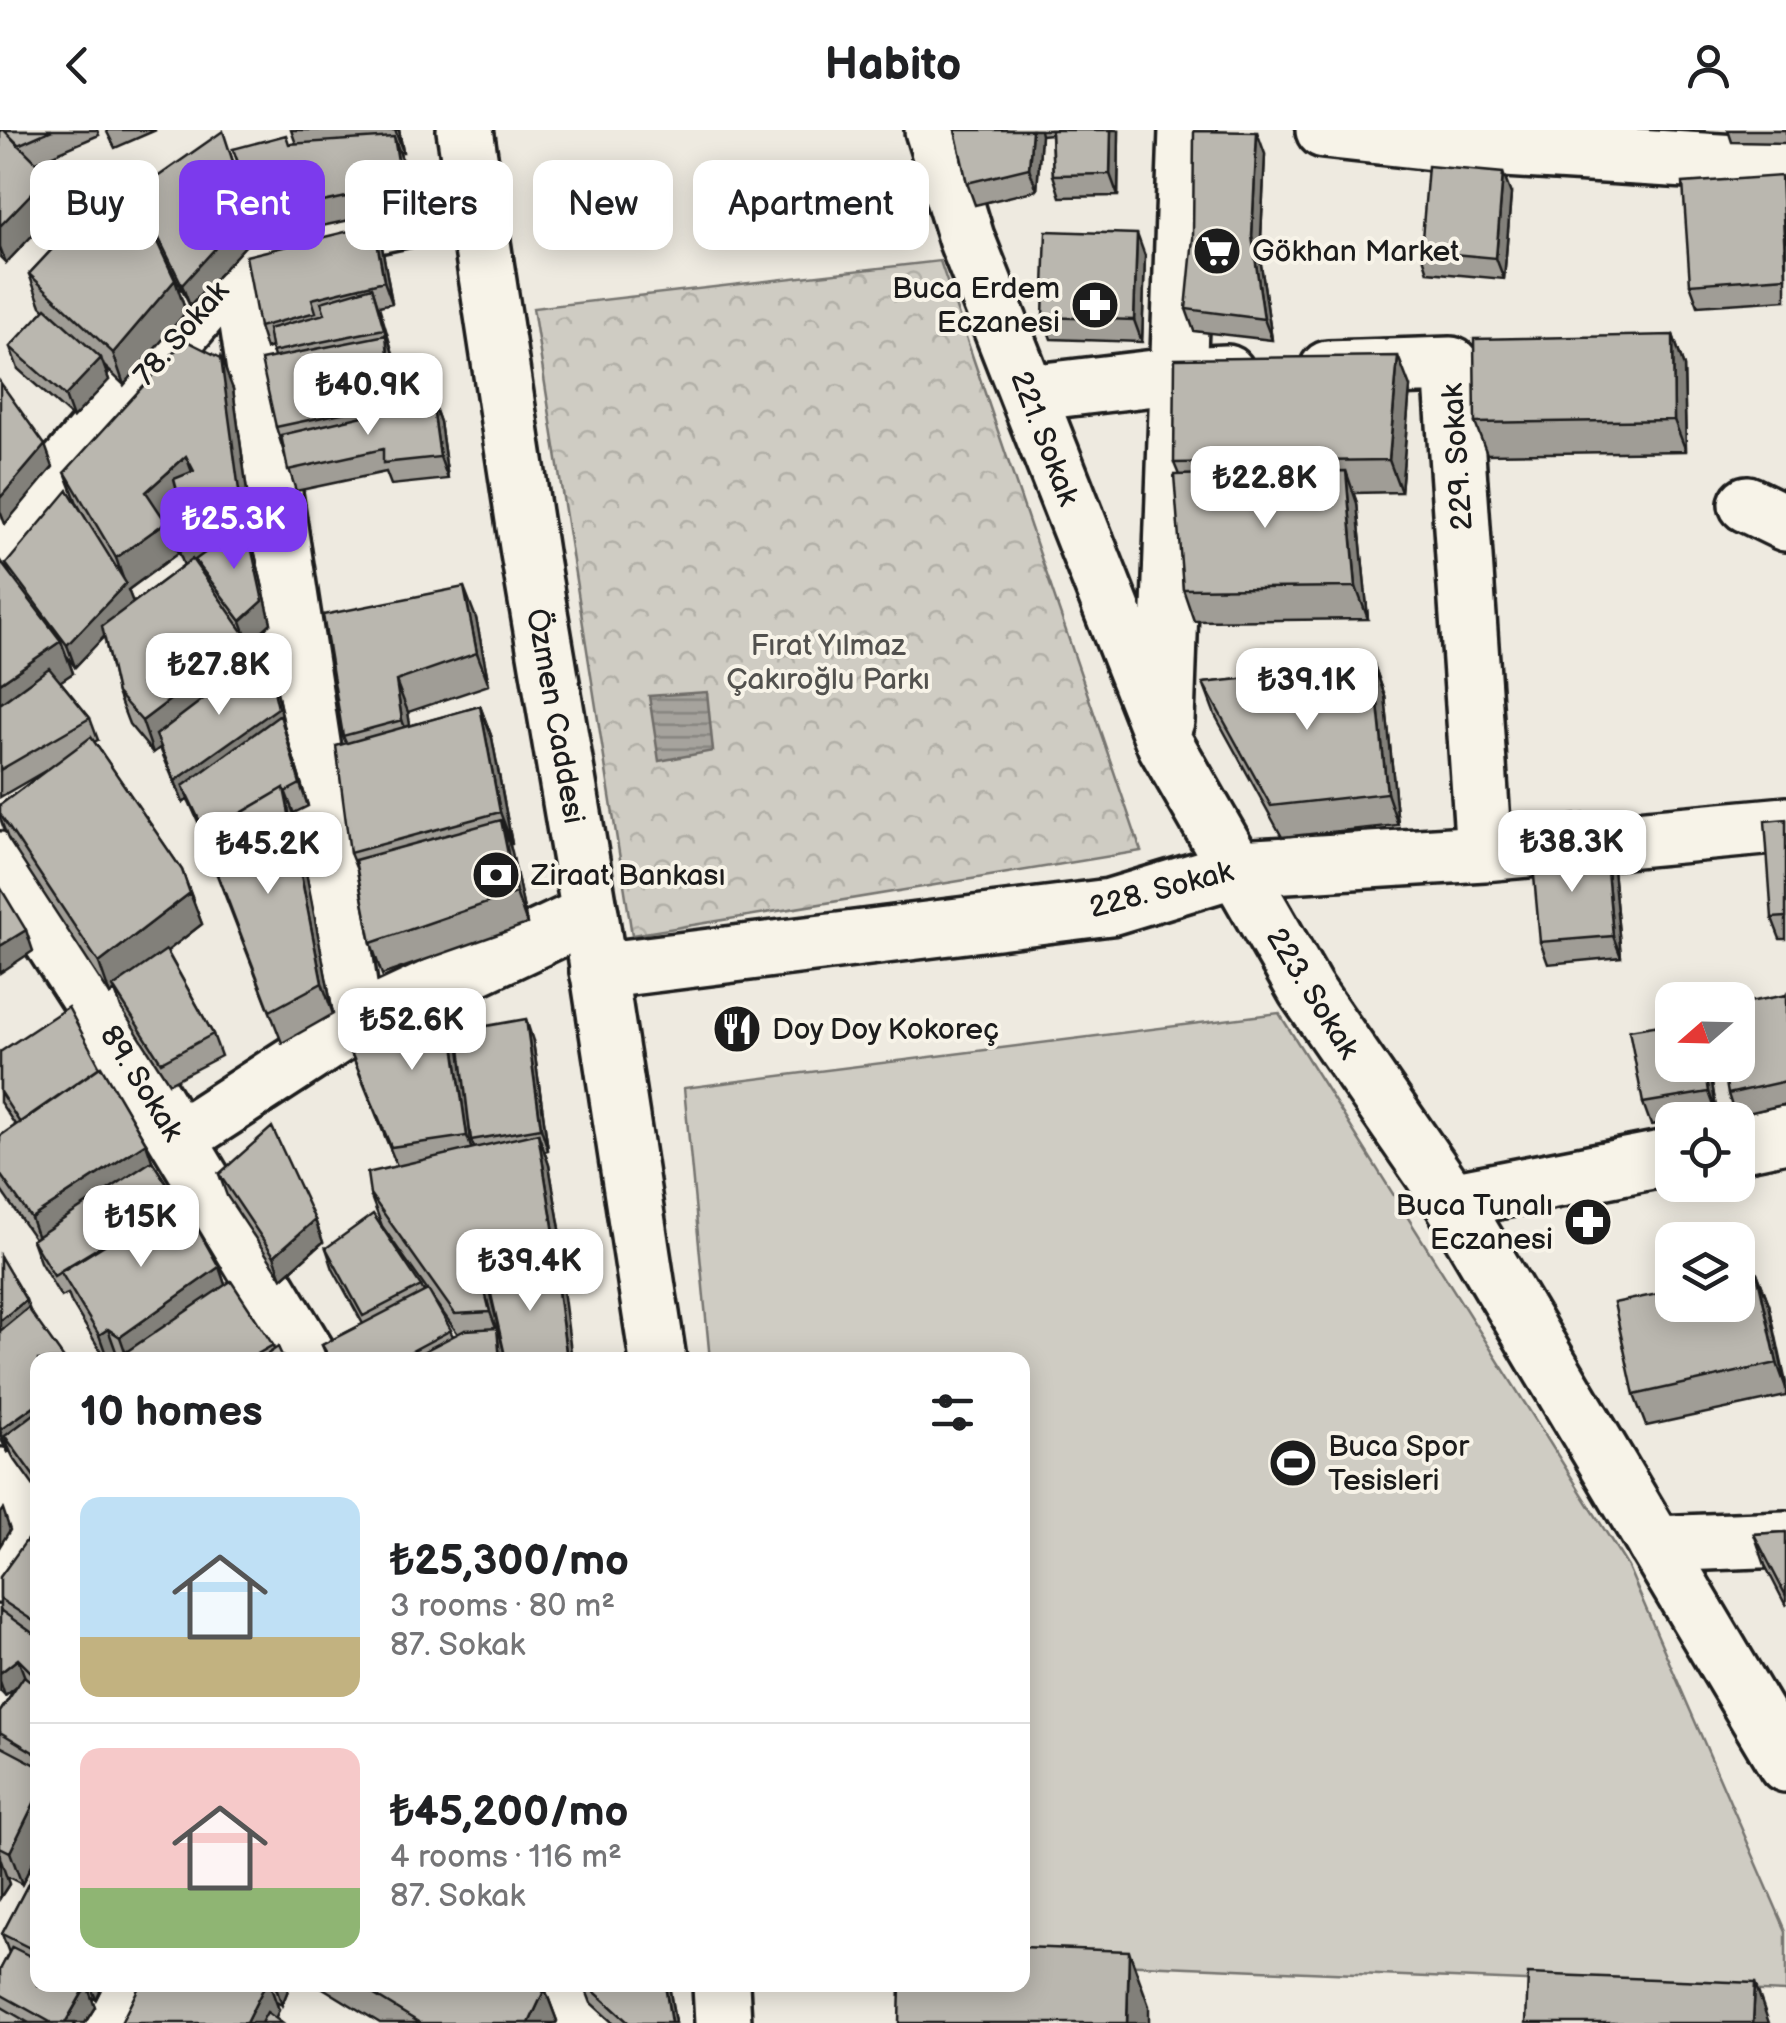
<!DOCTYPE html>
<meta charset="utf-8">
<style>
:root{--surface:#fff;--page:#f6f6f6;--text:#202124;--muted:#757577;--line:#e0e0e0;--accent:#7c3aed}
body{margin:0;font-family:"Balsamiq Sans",sans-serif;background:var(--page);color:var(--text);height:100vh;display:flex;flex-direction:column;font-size:38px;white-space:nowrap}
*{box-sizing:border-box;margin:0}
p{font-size:32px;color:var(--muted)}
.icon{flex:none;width:55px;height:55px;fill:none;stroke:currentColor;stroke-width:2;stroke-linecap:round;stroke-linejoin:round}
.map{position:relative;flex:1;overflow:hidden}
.sheet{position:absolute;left:30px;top:1222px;width:1000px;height:640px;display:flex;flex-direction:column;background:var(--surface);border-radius:20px;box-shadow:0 5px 25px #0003}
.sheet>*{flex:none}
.guide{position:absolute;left:30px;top:30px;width:1000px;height:90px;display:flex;gap:20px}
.needle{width:65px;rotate:250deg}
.controls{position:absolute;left:1655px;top:852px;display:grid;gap:20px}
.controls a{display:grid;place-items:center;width:100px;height:100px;border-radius:20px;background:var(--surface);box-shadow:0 5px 25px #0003;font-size:50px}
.price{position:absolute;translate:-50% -85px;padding:0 22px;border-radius:20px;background:#fff;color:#222;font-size:32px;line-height:65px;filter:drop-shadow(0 2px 5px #0008)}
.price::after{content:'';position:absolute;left:50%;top:60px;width:30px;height:22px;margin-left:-15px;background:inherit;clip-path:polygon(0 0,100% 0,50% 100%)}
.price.selected{background:var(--accent);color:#fff}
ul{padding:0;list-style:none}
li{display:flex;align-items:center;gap:30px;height:250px;padding:0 50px}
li+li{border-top:2px solid var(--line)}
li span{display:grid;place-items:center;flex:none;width:280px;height:200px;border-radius:20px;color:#555}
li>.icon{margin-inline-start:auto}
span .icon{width:120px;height:120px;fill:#fffc;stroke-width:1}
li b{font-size:42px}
h2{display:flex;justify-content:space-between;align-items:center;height:120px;padding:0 50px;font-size:42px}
.tag{padding:0 35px;border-radius:20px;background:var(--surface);box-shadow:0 5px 25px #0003;font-size:35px;line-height:90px}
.tag.selected{background:var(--accent);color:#fff}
header{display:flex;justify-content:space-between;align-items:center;height:130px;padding:0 50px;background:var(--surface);font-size:45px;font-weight:700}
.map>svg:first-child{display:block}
</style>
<header><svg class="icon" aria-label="back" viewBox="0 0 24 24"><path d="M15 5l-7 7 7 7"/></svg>Habito<svg class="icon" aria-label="person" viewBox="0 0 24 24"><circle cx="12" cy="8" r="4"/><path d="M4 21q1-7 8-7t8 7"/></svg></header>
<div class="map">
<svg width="1786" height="1893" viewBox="0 0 1786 1893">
<defs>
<pattern id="park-crowns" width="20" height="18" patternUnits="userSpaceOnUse" patternTransform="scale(2.5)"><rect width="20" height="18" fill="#cfccc3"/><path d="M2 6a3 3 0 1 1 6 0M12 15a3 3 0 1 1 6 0" fill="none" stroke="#b1afa7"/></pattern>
<pattern id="water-rules" width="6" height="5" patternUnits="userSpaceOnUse" patternTransform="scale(2.5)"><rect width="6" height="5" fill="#a6a39d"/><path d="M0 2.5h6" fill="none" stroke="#86847f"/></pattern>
</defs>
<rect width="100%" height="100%" fill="#eeeae0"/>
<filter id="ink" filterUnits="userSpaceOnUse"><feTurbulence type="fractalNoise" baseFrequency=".01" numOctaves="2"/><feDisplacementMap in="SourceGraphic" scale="20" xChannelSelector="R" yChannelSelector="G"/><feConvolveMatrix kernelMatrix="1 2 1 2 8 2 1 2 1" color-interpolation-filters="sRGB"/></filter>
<g filter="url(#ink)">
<path fill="url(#park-crowns)" stroke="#767470" stroke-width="2.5" d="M940 131 1141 721 632 805 533 178Z"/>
<path fill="#cfccc3" stroke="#767470" stroke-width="2.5" d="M1279 883 1628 1437 1786 1801V1862L1023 1830 1022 1230H710L684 958Z"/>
<path fill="url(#water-rules)" stroke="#6f6d69" stroke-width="2.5" d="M707 562 713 621 659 631 649 566Z"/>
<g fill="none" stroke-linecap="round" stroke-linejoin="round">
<g stroke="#1c1c1c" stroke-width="62">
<path id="street" d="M1324 0 1488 18 1786 36
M239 135 355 894
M1328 239 1451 235 1484 723
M1028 263 1180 245 1227 243
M1747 374 1786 393
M0 414 239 135 259 120 476 74
M0 730 146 957 311 1230
M598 841 1110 777 1239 738 1484 723 1786 695
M178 1009 355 894 590 784
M1738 1014 1786 1004
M1451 1070 1672 1027
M0 1346 38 1392
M1655 1414 1786 1409
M0 1445 37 1391
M551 1855 594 1893
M104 1893 121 1855"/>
</g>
<g stroke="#1c1c1c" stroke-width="62">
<path id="secondary" d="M933 0 966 108 1165 614 1306 860 1451 1070 1786 1634
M1166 591 1187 0"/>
</g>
<g stroke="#1c1c1c" stroke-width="62">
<path id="primary" d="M465 0 529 423 590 784 658 1230
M721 1855 723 1893"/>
</g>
<use href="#street" stroke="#f7f3e8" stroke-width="55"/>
<use href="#secondary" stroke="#f7f3e8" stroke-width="55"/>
<use href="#primary" stroke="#f7f3e8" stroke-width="55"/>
</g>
<path fill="#a09d96" stroke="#1c1c1c" stroke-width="2.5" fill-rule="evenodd" d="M0 0H97L99 5 36 32 60 76 6 133 0 127Z
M106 0H156L115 18Z
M291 0H399L403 22H400L410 77 266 108 233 19 296 14Z
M955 0H1119L1118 66 1060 67 1053 45 1051 4 1041 5 1037 60 975 75 967 53Z
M1728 0H1786V13L1732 12Z
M1265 24 1260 128 1272 210 1194 201 1186 179Z
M68 57 175 150 186 182 124 255 104 236 109 250 73 288 18 239 10 217 45 180 41 176 29 144 80 89Z
M1786 61V170L1698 176 1690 154Z
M136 62 257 103 190 176 144 84Z
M1511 64 1504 149 1428 142 1421 121Z
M374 95 382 117 392 173 379 176 394 227 399 278 432 270 440 292 448 349 391 355 386 342 296 361 276 297 274 227 271 217 266 219 259 197Z
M1145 126 1142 212 1051 209 1043 187Z
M1673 205 1684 237 1686 321 1487 324 1475 293Z
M1410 257 1401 362 1353 363 1357 373 1368 489 1194 491 1183 459 1179 345 1174 333Z
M233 259 253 406 251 407 271 493 250 512 256 529 265 522 273 543 285 600 308 676 294 683 333 884 282 913 214 737 204 705 188 669 183 673 160 618 153 623 129 594 117 563 104 506 75 537 67 526 73 543 60 551 90 588 98 610 94 612 182 740 202 794 167 821 213 904 221 926 169 953 121 878 115 861 110 865 8 709 0 688V675L50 638 0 667V431L10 444 6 434 89 395 77 373 65 342ZM180 373 185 390 184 435 133 473 128 460 178 423 164 388Z
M323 485 476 488 489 555 408 582 410 596 480 576 492 608 512 714 510 715 527 794 382 845 371 813 357 740 350 723 346 613 343 606Z
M1374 535 1385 566 1398 695 1282 707 1215 585 1203 553Z
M1786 689V809H1780L1772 788Z
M1605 718 1613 739 1621 827 1548 834 1540 812Z
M1786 865V974L1735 986 1728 964Z
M448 872 458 901 533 911 548 1020 544 1021 549 1035 568 1146 561 1148 562 1151 506 1230H328L322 1215 363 1194 333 1139 326 1118 421 1156 424 1162 427 1160 382 1096 370 1064 397 1036 345 908ZM429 1163 458 1204 453 1206ZM490 1164H491L500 1206Z
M0 922 152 1031 219 1137 225 1155 273 1215 274 1220 284 1230H106L71 1172 68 1164 61 1167 40 1132 32 1110 34 1108 0 1059V1007L16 996 0 972Z
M1709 935 1717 984 1672 990V991L1651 995 1643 973Z
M219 1044 315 1090 323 1112 282 1148 227 1066Z
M0 1126 38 1230V1362L13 1327 10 1321 8 1322 0 1308Z
M1757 1143 1769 1174 1786 1253V1266L1646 1296 1634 1265Z
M1786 1402V1476L1765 1435 1754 1404Z
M38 1417V1721L22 1754 6 1746 9 1754 0 1768V1582L16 1558 5 1566 0 1561V1447Z
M38 1735V1855H103L96 1869 91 1867 95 1877 85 1893H0V1840L9 1823 2 1804Z
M140 1855H290L282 1875 276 1872 279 1880 275 1888Z
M318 1855H540L545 1859 557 1891 556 1893H380Z
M584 1855H669L675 1893H613L591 1873Z"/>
<path fill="#82807a" stroke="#1c1c1c" stroke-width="2.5" d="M395 0H399L403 22Z
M1032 0H1040L1041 5 1037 60 1029 38Z
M1111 0H1119L1118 66 1110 44Z
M1257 2 1265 24 1260 128 1272 210 1264 189 1252 106Z
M394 7 402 29 410 77 402 55Z
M230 23 257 103 190 176 182 155Z
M1503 43 1511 64 1504 149 1496 128Z
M49 45 60 76 6 133 0 117V96Z
M1781 46 1786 61V126Z
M374 95 382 117 392 173 384 151Z
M1137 104 1145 126 1142 212 1134 190Z
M175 150 186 182 124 255 113 223Z
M372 157 394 227 401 293 393 272 386 205Z
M1673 205 1684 237 1686 321 1674 290Z
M1398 226 1410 257 1401 362 1389 330Z
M101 228 109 250 73 288 65 266Z
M221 228 233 259 253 406 251 407 271 493 250 512 261 542 153 623 142 591 248 510 241 491 195 430 201 445 190 453 179 422Z
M432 270 440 292 448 349 440 327Z
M45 315 53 337 5 394 0 381V368Z
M186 326 198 358 157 393 146 362Z
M1346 341 1357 373 1368 489 1356 457Z
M166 392 178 423 128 460 134 475 75 537 67 515 125 454 116 428Z
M464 457 476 488 489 555 477 523Z
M61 511 73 543 0 592V553Z
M265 522 273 543 285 600 308 676 300 654 183 656 188 669 183 673 175 651Z
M1374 535 1385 566 1398 695 1387 663Z
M396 551 408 582 414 621 402 590Z
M480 576 492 608 512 714 500 682Z
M284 658 296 689 333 884 322 853Z
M501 690 512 722 527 794 516 763Z
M1605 718 1613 739 1621 827 1613 806Z
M190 763 202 794 116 861 113 857 115 861 110 865 99 833Z
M26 800 33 821 0 843V816Z
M448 872 459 904 471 1010 476 1022 478 1038 467 1006Z
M526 889 533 911 548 1020 541 998Z
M1705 935H1709L1717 984 1709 962Z
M538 1003 549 1035 568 1146 556 1115Z
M146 1013 157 1045 42 1120 31 1088Z
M315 1090 323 1112 282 1148 274 1126Z
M554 1130 562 1151 572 1230H567Z
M478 1133 490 1164 506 1230H500L497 1201 490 1182Z
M219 1137 230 1169 128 1230 120 1207Z
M1757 1143 1769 1174 1786 1258 1777 1233Z
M26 1170 34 1191 0 1220V1191Z
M108 1199 119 1230H108L99 1205Z
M38 1273V1300L5 1306 10 1321 8 1322 0 1300Z
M3 1379 10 1400 0 1416V1383Z
M18 1529 26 1550 5 1566 0 1551V1543Z
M38 1665V1721L22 1754 10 1722Z
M0 1728 9 1754 0 1768Z
M1129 1821 1149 1876V1893H1127Z
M1755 1853 1769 1893H1753Z
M87 1855 95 1877 85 1893H65Z
M90 1855H103L96 1869Z
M265 1855H270L279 1880 273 1893H246Z
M275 1855H290L282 1875Z
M665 1855H669L675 1893H671Z
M545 1859 557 1891 556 1893H529Z"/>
<path fill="#bab7af" stroke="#1c1c1c" stroke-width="2.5" d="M0 0H4L49 45 0 96Z
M4 0H52L18 15Z
M955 0H1032L1029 38 967 53Z
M1051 0H1111L1110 44 1053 45Z
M223 1 249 81 182 155 136 62Z
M1194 1 1257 2 1252 106 1264 189 1186 179 1193 108Z
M286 5 289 14 394 7 402 55 258 86 233 19Z
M120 33 175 150 113 223 29 144 86 83 68 57Z
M1428 36 1503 43 1496 128 1421 121Z
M1781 46 1786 147 1690 154 1683 53Z
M374 95 384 151 312 169 316 182 259 197 246 126Z
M1046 101 1137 104 1134 190 1043 187Z
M372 157 384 199 272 222 268 199 325 184 321 172Z
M46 178 101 228 65 266 10 217Z
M386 205 393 272 276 297 261 230Z
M1673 205 1674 290 1475 293 1474 209Z
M185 210 221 228 241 375 179 422 172 398 185 390 174 349 194 341 186 326 146 362 166 392 116 428 65 342Z
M1398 226 1389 330 1174 333 1175 229Z
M0 252 45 315 0 368Z
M432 270 440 327 383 333V319L288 340 281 305Z
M1346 341 1356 457 1183 459 1174 345Z
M68 360 126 453 67 515 6 434Z
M246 393 263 471 241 491 195 430Z
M192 429 249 510 142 591 117 563 102 496Z
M0 431 61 511 0 553Z
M464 457 477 523 396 551 402 590 343 606 323 485Z
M265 522 278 578 175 651 156 605Z
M1374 535 1387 663 1271 676 1203 553Z
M49 538 90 588 0 640V574Z
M480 576 500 682 350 723 336 616Z
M280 585 300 654 285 662 284 658 206 704 183 656Z
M91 607 182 740 190 763 99 833 0 684V675Z
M284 658 322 853 270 881 203 705Z
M1786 689V787L1772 788 1765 691Z
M501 690 516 763 371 813 355 730Z
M1605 718 1613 806 1540 812 1532 724Z
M0 757 26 800 0 816Z
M166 820 213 904 161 932 113 857Z
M1786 865V951L1728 964 1723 935H1738V874Z
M448 872 467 1006 391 1017 345 908 400 875Z
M68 877 100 937 20 993 0 962V922Z
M526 889 541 998 471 1010 458 901Z
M1672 893V935H1705L1709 962 1643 973 1629 900Z
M101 936 146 1013 31 1088 0 1044V1006Z
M272 997 315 1090 274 1126 219 1044Z
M538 1003 556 1115 478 1133 490 1182 455 1184 370 1064 367 1043Z
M152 1031 177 1070 54 1146 32 1110Z
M180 1068 219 1137 120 1207 108 1199 99 1205 60 1141Z
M373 1084 421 1156 363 1186 326 1118Z
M0 1126 26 1170 0 1191Z
M554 1130 567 1230H506L488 1151Z
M1757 1143 1777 1233 1634 1265 1614 1173 1672 1161V1175H1738V1147Z
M231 1151 273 1215 247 1230H128L123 1224Z
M428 1160 451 1200 395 1230H331L322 1215Z
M28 1178 65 1230H38V1273L0 1300V1201Z
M497 1198 500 1230H410L409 1229 465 1200Z
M278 1217 284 1230H259Z
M38 1281V1352L5 1306Z
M1786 1402V1466L1754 1404Z
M28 1408 38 1417V1494L0 1469V1447Z
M0 1480 38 1507V1541L34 1545 18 1529 0 1543Z
M24 1546 38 1557V1625L0 1602V1582Z
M0 1616 38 1636V1665L10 1722 0 1717Z
M38 1735V1822L2 1804Z
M12 1817 38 1830V1855H87L65 1893H52L0 1864V1840Z
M1022 1817 1129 1821 1127 1893H899L900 1855H1022Z
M1528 1844 1755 1853 1753 1893H1526Z
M140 1855H265L246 1893H121Z
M358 1855H540L545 1859 529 1893H420Z
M587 1855H665L671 1893H629Z
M0 1876 29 1893H0Z
M267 1882 282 1893H261Z"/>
</g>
<defs>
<g id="supermarket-disc" transform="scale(2.5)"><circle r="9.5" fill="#1c1c1c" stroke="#f7f3e8"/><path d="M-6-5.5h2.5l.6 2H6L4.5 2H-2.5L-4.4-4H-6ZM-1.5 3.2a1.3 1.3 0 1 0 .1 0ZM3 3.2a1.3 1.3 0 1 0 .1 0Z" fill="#fff"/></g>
<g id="pharmacy-disc" transform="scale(2.5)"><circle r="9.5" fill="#1c1c1c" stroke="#f7f3e8"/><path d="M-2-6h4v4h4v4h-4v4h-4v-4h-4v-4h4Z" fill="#fff"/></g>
<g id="bank-disc" transform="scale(2.5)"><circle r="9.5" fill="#1c1c1c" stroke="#f7f3e8"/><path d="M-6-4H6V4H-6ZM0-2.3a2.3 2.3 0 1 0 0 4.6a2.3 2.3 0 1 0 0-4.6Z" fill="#fff"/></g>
<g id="restaurant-disc" transform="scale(2.5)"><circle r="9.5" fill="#1c1c1c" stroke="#f7f3e8"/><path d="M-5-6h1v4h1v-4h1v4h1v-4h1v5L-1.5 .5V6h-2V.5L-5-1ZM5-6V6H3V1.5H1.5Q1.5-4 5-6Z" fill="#fff"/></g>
<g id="stadium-disc" transform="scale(2.5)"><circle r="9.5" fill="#1c1c1c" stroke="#f7f3e8"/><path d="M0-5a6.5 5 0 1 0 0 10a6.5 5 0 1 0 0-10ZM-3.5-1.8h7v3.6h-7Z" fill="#fff"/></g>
</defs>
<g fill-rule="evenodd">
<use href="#supermarket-disc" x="1217" y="121"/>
<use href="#pharmacy-disc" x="1095" y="175"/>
<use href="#bank-disc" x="496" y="745"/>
<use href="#restaurant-disc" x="737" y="899"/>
<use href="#pharmacy-disc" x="1588" y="1092"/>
<use href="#stadium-disc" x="1293" y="1333"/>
</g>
<g text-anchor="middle" stroke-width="8" stroke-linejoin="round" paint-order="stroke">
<g font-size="30" fill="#1c1c1c" stroke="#f7f3e8" text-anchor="start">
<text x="1252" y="131">Gökhan Market</text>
<text x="1060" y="168" text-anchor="end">Buca Erdem<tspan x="1060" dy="34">Eczanesi</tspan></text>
<text x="531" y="755">Ziraat Bankası</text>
<text x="772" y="909">Doy Doy Kokoreç</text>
<text x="1553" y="1085" text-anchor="end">Buca Tunalı<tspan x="1553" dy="34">Eczanesi</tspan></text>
<text x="1328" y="1326">Buca Spor<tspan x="1328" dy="34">Tesisleri</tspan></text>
</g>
<g font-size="30" fill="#1c1c1c" stroke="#f7f3e8">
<text transform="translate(181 203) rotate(-49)" y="10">78. Sokak</text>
<text transform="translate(1045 308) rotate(69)" y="10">221. Sokak</text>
<text transform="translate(1457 327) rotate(-94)" y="10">229. Sokak</text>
<text transform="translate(556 586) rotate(80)" y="10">Özmen Caddesi</text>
<text transform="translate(1161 759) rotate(-15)" y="10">228. Sokak</text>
<text transform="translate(1313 863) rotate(58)" y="10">223. Sokak</text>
<text transform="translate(142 953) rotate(58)" y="10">89. Sokak</text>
</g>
<g font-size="30" fill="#52514e" stroke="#f7f3e8">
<text x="828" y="525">Fırat Yılmaz<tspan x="828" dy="34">Çakıroğlu Parkı</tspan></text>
</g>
</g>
</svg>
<div class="controls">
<a><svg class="needle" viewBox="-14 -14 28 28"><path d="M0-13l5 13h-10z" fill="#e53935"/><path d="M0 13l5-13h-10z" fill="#757577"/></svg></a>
<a><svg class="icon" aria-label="locate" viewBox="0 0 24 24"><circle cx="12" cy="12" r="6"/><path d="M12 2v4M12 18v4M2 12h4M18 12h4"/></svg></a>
<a><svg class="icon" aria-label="layers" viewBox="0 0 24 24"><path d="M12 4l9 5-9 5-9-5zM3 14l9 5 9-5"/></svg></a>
</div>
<b class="price" style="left:368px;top:308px">₺40.9K</b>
<b class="price" style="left:1265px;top:401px">₺22.8K</b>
<b class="price selected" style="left:234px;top:442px">₺25.3K</b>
<b class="price" style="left:219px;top:588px">₺27.8K</b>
<b class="price" style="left:1307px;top:603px">₺39.1K</b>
<b class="price" style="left:1572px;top:765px">₺38.3K</b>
<b class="price" style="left:268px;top:767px">₺45.2K</b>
<b class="price" style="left:412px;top:943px">₺52.6K</b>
<b class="price" style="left:141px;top:1140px">₺15K</b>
<b class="price" style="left:530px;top:1184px">₺39.4K</b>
<div class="guide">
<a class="tag">Buy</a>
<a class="tag selected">Rent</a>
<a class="tag">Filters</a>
<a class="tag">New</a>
<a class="tag">Apartment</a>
</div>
<section class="sheet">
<h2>10 homes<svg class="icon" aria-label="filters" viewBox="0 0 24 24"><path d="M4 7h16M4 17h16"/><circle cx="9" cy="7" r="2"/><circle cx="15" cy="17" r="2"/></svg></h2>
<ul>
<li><span style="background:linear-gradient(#bfe0f5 70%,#c2b280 0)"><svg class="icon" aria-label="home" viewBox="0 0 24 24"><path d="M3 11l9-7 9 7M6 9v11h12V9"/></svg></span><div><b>₺25,300/mo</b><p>3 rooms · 80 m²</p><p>87. Sokak</p></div></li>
<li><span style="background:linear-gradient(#f6c9c9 70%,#8fb573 0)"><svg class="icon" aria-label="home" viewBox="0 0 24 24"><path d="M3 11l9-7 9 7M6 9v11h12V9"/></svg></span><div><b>₺45,200/mo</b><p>4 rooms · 116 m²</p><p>87. Sokak</p></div></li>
</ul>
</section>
</div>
